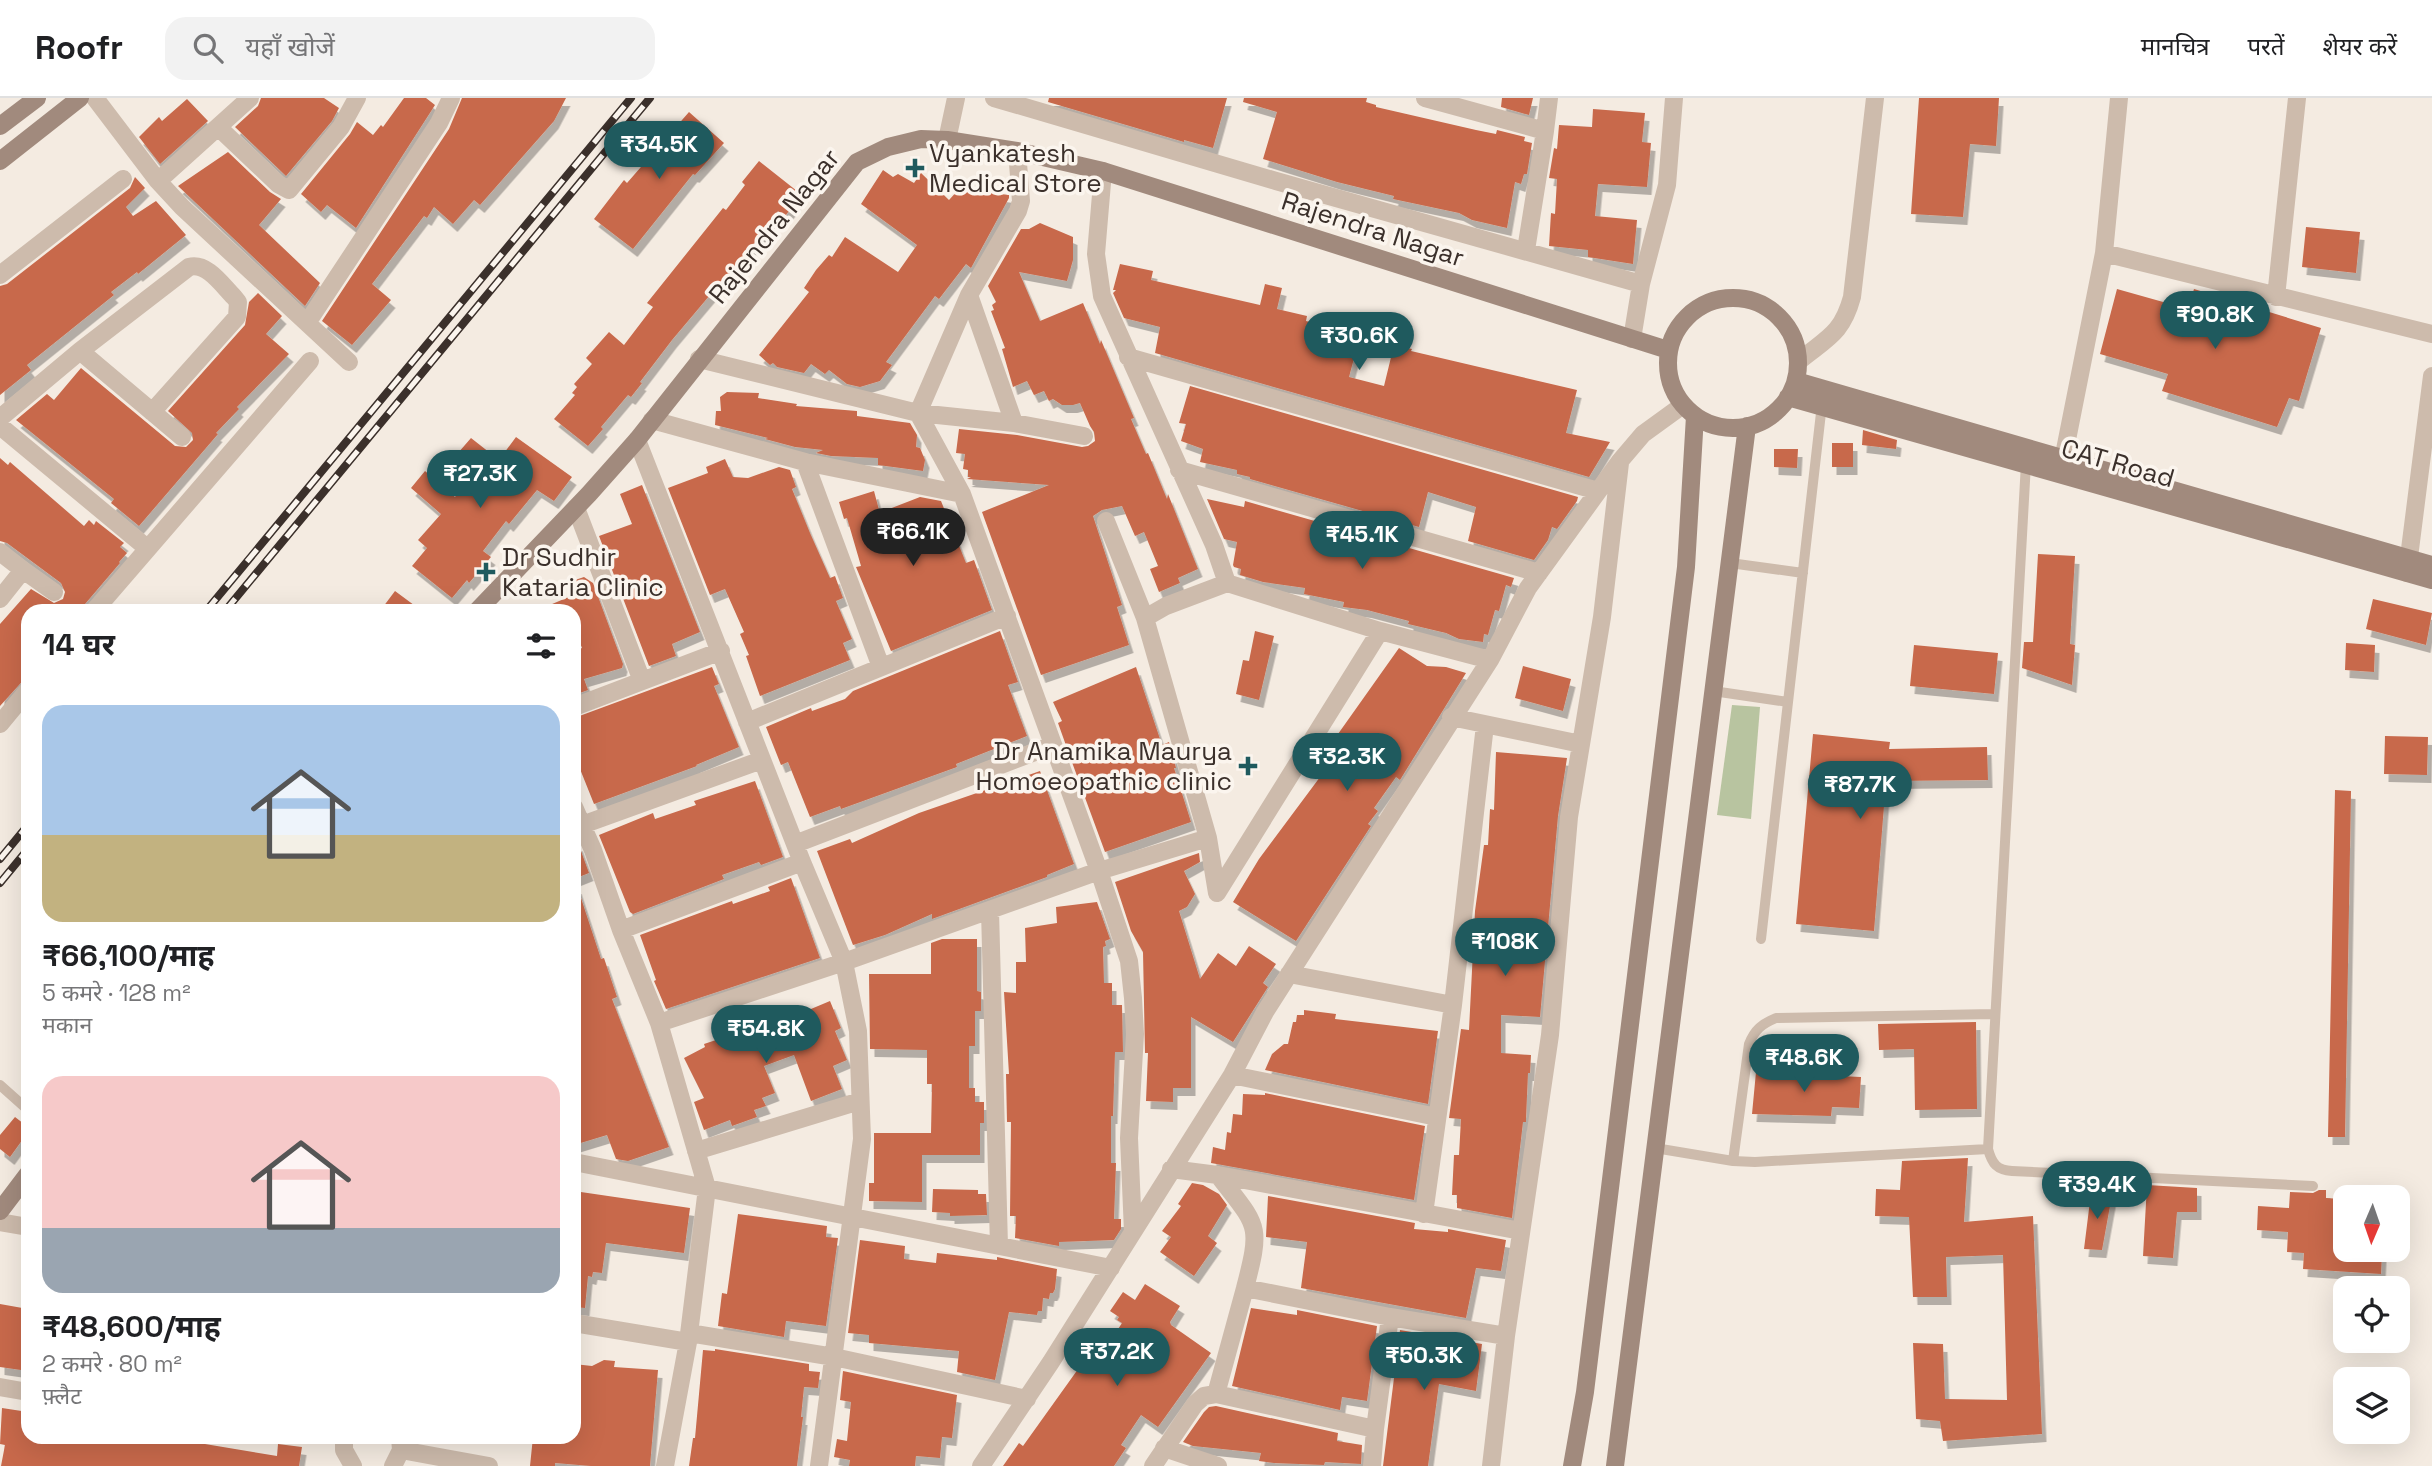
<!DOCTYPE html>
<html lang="hi">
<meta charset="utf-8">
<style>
:root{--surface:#fff;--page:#f2f2f2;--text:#202124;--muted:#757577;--line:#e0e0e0;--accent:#1f5a5e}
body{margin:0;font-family:"Space Grotesk","Noto Sans Devanagari",sans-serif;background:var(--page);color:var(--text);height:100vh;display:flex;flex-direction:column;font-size:26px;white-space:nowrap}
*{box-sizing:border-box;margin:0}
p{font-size:23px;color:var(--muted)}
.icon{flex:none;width:38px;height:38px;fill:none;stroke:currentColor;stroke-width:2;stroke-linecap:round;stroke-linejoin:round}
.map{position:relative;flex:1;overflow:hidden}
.side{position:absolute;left:21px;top:506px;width:560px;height:840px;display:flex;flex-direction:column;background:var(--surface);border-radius:21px;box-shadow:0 7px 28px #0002}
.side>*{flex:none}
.needle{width:46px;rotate:182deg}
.fabs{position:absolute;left:2333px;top:1087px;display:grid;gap:14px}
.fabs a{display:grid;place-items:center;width:77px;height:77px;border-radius:14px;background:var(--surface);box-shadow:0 7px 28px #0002;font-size:35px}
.price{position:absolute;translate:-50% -60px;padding:0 16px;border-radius:24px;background:var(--accent);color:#fff;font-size:23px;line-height:46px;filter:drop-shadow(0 2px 4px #0008)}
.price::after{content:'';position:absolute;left:50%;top:42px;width:21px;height:16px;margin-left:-10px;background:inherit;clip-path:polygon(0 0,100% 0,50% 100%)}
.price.on{background:#222;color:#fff}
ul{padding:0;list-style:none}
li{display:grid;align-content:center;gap:14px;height:371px;padding:0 21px}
li span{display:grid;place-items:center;height:217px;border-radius:21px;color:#555}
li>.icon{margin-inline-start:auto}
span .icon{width:126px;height:126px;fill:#fffc;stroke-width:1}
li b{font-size:30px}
h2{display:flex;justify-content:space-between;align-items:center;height:84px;padding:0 21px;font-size:30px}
header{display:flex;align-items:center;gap:42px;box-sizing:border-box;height:98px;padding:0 35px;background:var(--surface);border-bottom:2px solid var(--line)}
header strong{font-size:33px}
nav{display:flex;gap:38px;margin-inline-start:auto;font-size:24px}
.search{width:490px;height:63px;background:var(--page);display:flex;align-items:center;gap:18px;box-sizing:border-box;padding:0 24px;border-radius:21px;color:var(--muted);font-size:26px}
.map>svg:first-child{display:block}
</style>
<header>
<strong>Roofr</strong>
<div class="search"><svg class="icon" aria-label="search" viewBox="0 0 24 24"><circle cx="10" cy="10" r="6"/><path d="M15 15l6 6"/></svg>यहाँ खोजें</div>
<nav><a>मानचित्र</a><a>परतें</a><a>शेयर करें</a></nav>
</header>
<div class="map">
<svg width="2432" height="1368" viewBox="0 0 2432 1368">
<defs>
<filter id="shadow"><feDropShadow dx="4.5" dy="8" stdDeviation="0" flood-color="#0004"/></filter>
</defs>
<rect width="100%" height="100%" fill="#f4ebe1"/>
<path fill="#b8c4a0" d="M1732 607 1760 609 1751 721 1717 717Z"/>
<path fill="#c8694b" filter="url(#shadow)" d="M261 0H324L339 10 332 23 286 78 235 29 258 8Z
M404 0H426L435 7 356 130 327 107 321 114 301 96 350 36 357 24 373 37 381 27 383 29Z
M462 0H566L554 23 480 107 474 102 453 126 434 109 427 120 424 118 372 186 391 202 352 247 322 223 449 31Z
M1049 0H1227L1213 50 1184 42V44L1048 4Z
M1244 0H1367L1366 4 1376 7V9L1476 32 1496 36 1497 32 1525 39 1524 43 1532 45 1527 76H1524L1521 86 1515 84 1507 130 1472 122 1459 115 1393 101 1394 98 1337 84 1263 61 1277 14 1243 4Z
M1502 0H1533L1529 17 1501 9Z
M1919 0H1999L1996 48 1970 46 1963 119 1911 116Z
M187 1 208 23 160 66 139 39 159 19 162 23Z
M1593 11 1645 15 1642 44 1651 45 1647 89 1598 86 1595 118 1637 122 1633 166 1588 159V152L1549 148 1551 115 1555 116 1557 81 1549 80 1554 50 1557 51 1559 27 1592 29Z
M689 14 724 45 695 77 693 76 633 151 594 121 624 82 627 85Z
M228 54 270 94 281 101 259 127 320 185 305 208 178 88Z
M759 63 802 97 785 118 778 113 729 180 726 178 672 242 640 284 642 285 631 299 628 297 601 329 603 331 588 348 554 321 575 297 572 295 577 289 574 286 592 266 586 260 609 234 624 247 653 209 647 205 723 110 726 112 745 87 742 84Z
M883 72 893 79 898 76 914 85 921 75 949 102 959 91 1009 97V100L971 170 966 166 939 201 935 198 886 264 892 267 880 283 860 289 847 286 829 272 825 276 811 266 804 275 777 269 773 265 770 267 759 257 809 194 804 190 816 172 829 157 832 159 845 139 898 174 917 147 861 106Z
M135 79 145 90 126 109 133 118 156 103 186 137 138 176 137 174 111 194 114 197 27 267 31 272 0 297V188L7 186 130 90Z
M1040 125 1073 139V162L1067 183 1019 174 1040 223 1083 205 1100 246 1101 242 1134 320 1131 321 1146 356 1148 355 1167 401 1168 396 1198 471 1178 480 1180 485 1159 494 1150 471 1158 468 1144 434 1135 438 1122 408 1102 412 1093 418 1122 507 1117 509 1129 547 1041 577 982 414 1049 387 967 381 971 379H968V372L963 371 965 356 956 355 959 331 1017 337 1082 349 1088 348 1095 343 1094 334 1090 328 1080 305 1073 307H1062L1053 301 1049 303 1044 293 1034 297 1027 283 1013 289 1002 251 1005 250 991 213 994 212 992 207 996 204 988 188 1021 131H1029Z
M2306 129 2360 134 2356 175 2302 169Z
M1120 166 1153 173 1151 182 1260 207 1265 186 1282 190 1277 211 1307 218 1306 223 1342 232 1343 229 1361 234 1349 279 1384 288 1394 247 1412 251 1411 253 1577 292 1566 335 1610 344 1589 379 1155 255 1160 229 1124 220 1113 195 1116 192H1113Z
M2117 191 2188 211 2194 191 2321 230 2299 303 2289 300 2277 329 2162 293 2168 276 2100 256Z
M258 195 282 218 266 236 289 256 237 309 239 311 216 335 218 336 139 428 111 405 114 401 16 322 47 296 54 302 81 270 175 348 186 349 193 342 192 335 168 313 245 227 249 204Z
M1190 288 1578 399 1577 403 1557 431 1552 429 1548 442 1534 462 1468 443 1476 409 1428 394 1419 429 1250 381V379L1237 376V372L1200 364 1203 351 1181 343 1186 326 1179 325Z
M727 294 759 295 758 300 797 306 796 308 857 313V318L910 325 917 337 916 349 920 350 925 362 923 373 878 367V360L831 358 816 355 823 352 795 349 765 341 768 340 715 327 716 313H721L720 299Z
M1863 332 1897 342 1896 351 1862 347Z
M516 339 572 379 554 403 537 392 509 426 506 423 483 453 491 459 469 485 467 482 452 500 412 468 427 450 418 442 441 416 411 390 425 373 455 399 476 370 458 355 471 340 499 362Z
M1832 345H1853V369H1832Z
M1774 351H1798L1797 370 1774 369Z
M0 360 8 367 10 364 84 428 89 422 94 427 96 423 124 445 120 449 127 455 119 464 120 465 85 506 83 513H28V577L0 608V526L31 491 54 505 63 501 65 494 61 485 7 445 0 443Z
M725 361 733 379 748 380 779 369 790 372 796 389 792 391 810 435 830 480 835 478 843 500 836 503 852 541 843 545 850 562 760 598 746 558 749 557 740 536 744 534 725 491 710 497 668 390 708 375 706 369Z
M642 387 700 534 672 546 676 558 649 568 599 438 632 426 620 396Z
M874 393 879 412 883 411 884 413 920 399 941 403 966 465 974 462 992 512 891 553 856 469 861 468 847 420 844 421 839 404Z
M1207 401 1244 409 1245 403 1514 480 1511 489 1506 487 1499 513 1495 512 1488 537 1484 536 1483 544 1459 541 1446 535 1408 526 1409 523 1367 512 1343 509 1344 504 1304 496 1305 490 1263 484 1240 477 1241 471 1234 469 1233 467 1237 444 1224 441Z
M2038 456 2075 458 2070 546 2075 547 2072 587 2022 570 2024 544H2033Z
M584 479 593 485 623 566 622 570 584 581 588 592 574 597V553L582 550 574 530V513L538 512 571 498 566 485Z
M395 493 422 513H380Z
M2373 501 2432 515 2426 547 2366 531Z
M1000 533 1018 584 1008 587 1027 638 956 666 957 669 841 711 840 708 810 719 788 664 781 667 766 629 811 610 812 613 845 601 853 593Z
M1255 533 1274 538 1259 602 1236 596 1243 562 1249 563Z
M2346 545 2375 547 2374 574 2345 572Z
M1914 547 1998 555 1994 596 1910 588Z
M1399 550 1427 568 1446 569 1466 575 1400 682 1396 679 1374 710 1378 713 1368 726 1371 728 1296 843 1233 804 1259 761 1326 671 1322 668 1342 639 1338 636Z
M1523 568 1571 581 1563 613 1515 600Z
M712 569 719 586 714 588 739 649 696 667 697 668 594 706 574 656V620Z
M1136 569 1162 647 1169 644 1176 670H1174L1191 724 1105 754 1073 667 1058 625 1062 623 1053 604Z
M1813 636 1890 644 1889 651 1987 649 1988 682 1886 683 1874 833 1796 826Z
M2385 638 2428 639 2427 677 2384 676Z
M1496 654 1567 660 1558 718 1540 919 1501 917V955L1531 957 1530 975H1528L1526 1020V1024H1523L1512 1120 1457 1110V1097H1452L1454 1057H1459L1461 1021 1449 1020 1461 931 1469 932 1475 813 1484 747H1488L1490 711 1494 712Z
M1040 673 1074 766 1047 777V779L932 821V816L885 837 853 847 817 753 850 741 852 745 919 715Z
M755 683 783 759 761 767 759 764 722 777 724 781 633 816 630 814 599 737 653 715 655 721 696 707 694 703Z
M2335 692 2351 693 2345 1039H2328Z
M578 745 589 775 574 781V747Z
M1199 755 1200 764 1184 773 1195 796 1187 809 1179 813 1200 881 1218 855 1236 868 1249 848 1276 866 1263 885 1268 889 1233 944 1191 919V990H1173V1004L1146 1003 1148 955H1145L1143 854 1131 833 1115 784Z
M791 780 820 860 666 911 654 883 656 882 640 837 732 803 733 806 770 793 768 789Z
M574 788H577L601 861 604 860 617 899 612 901 669 1049 628 1063 616 1061 607 1037 574 1047Z
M1097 804 1110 841 1105 843 1106 848 1103 849 1104 885H1112V907H1122L1123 954H1115L1113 1018H1111V1065H1116L1114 1121H1121V1131L1114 1142 1059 1144V1148L1015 1140 1016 1118H1010L1011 1024H1007L1006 976H1009L1004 894 1016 895V864H1026L1025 830 1057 825 1056 809Z
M942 841H977V893L981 894V913H975V948H969V990H975V1004H984V1025H980V1057H922V1104L869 1103V1085H874V1035H931L932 986H927V952L870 951 869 876H931V845Z
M830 903 841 930 835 933 847 962 833 968 842 991 811 1003 794 957 764 968 775 995 762 1000 766 1008 754 1012 757 1019 732 1028 730 1022 704 1032 694 1004 704 1000 684 960 705 949 704 946 728 938 730 945Z
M1304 912 1336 916 1335 921 1438 933 1428 1006 1265 972 1272 956 1284 946H1288L1293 924H1296L1297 917H1304Z
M1976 924 1977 1011 1915 1012 1914 951 1879 952 1878 926Z
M1756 974 1861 979 1859 1010 1832 1009 1831 1018 1752 1016Z
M1265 995 1425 1028 1414 1102 1211 1065 1213 1049 1225 1052 1227 1034 1231 1035 1233 1016 1242 1017 1243 996 1265 997Z
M15 1019 28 1029V1034L10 1059 0 1051V1037Z
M1968 1060 1964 1124 2033 1118 2042 1336 1943 1343 1940 1323 1916 1321 1913 1245 1943 1246 1945 1301 2007 1302 2003 1157 1946 1159 1947 1199H1913L1909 1119 1875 1118 1876 1091 1900 1092 1902 1063Z
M1192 1085 1203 1087 1219 1096 1227 1107 1208 1138 1217 1145 1194 1178 1160 1154 1171 1139 1162 1133 1181 1108 1178 1106Z
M2147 1087 2197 1090V1114H2177L2173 1160 2143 1158Z
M933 1091 978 1092V1096H986L987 1117 950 1118V1115L932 1114Z
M2319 1092H2326V1100L2341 1101 2339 1152 2382 1155 2381 1176 2303 1171 2304 1155 2287 1154 2288 1134 2257 1132 2258 1108 2289 1110 2290 1094 2313 1095Z
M574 1093 690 1110 684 1155 606 1145 602 1175 593 1174 592 1179 588 1178 585 1210 574 1209Z
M2091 1095 2112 1097 2102 1152 2084 1151Z
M1268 1098 1415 1125 1414 1131 1448 1134V1131L1506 1142 1501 1173 1476 1170 1466 1220 1301 1190 1307 1144 1266 1139Z
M738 1116 827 1128 826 1139 838 1140 826 1228 786 1223 784 1239 718 1228 722 1195 727 1196Z
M860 1142 905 1148 904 1161 936 1165 937 1155 997 1162V1159L1057 1171 1055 1191 1053 1195H1050L1049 1201 1043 1200 1042 1213H1038L1037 1217 1009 1214 995 1282 957 1274 959 1253 869 1245V1237L848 1235Z
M1145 1186 1180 1208 1170 1224 1171 1227 1211 1255 1158 1329 1141 1317 1121 1347 1126 1350 1114 1368H1003L1019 1345 1023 1348 1091 1253 1100 1259 1122 1225 1117 1222 1119 1219 1110 1213 1123 1194 1135 1202Z
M0 1206 28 1211V1273L0 1269Z
M1251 1210 1297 1217V1212L1377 1228 1367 1303 1342 1299 1340 1312 1232 1288Z
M1400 1232 1482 1246 1476 1293 1439 1286 1428 1368H1383Z
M715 1251 809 1266V1273L820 1274 818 1290 804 1289 801 1319H803L797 1368H689L693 1340H695L703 1252 715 1253Z
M604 1262 615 1263 614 1269 658 1272 650 1368H591L555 1365V1368H530L533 1339H574V1266L592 1268Z
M843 1273 957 1297 952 1340 942 1339 940 1360 916 1358 915 1368H849L850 1362 834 1359 837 1341 847 1343 851 1304 840 1302Z
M1216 1308 1338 1335 1337 1343 1362 1347 1361 1366 1325 1364 1324 1367 1274 1365 1259 1363 1261 1355 1193 1348 1183 1344 1204 1314 1209 1309Z
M2 1310 28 1314V1339H206L205 1346 277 1358 278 1346 302 1349 299 1368H1L5 1347 0 1346Z"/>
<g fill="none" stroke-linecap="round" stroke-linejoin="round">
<path stroke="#cdbbac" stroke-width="10" d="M2026 365 1988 1051C1992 1066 1997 1072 2012 1073L2313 1088
M1730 465 1803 475
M1713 593 1788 604
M1761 841 1822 306
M0 987 28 1012
M1655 1050 1733 1063 1755 1064 1988 1051
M1733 1063 1749 946C1755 931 1762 926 1776 920L1994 916"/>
<path stroke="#cdbbac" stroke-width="18" d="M95 0 158 83 182 109 349 264
M994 0 1276 83 1641 186
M1425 0 1545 33 1549 0
M218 29 278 86 289 92 341 29 357 0
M947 42 956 0
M1017 53 1021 103 1018 113 969 197 918 315 962 396 1099 773 1208 740 1145 520 1166 508 1227 485 1214 447 1102 198 1096 156 1103 73
M158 83 250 0
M1526 152 1545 33
M2104 155 2432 236
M0 177 123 81
M2276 199 2297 0
M307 225 439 25 451 0
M1632 241 1641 186 1667 87 1674 0
M80 253 182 339
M1128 259 1598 393
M699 261 918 315 1014 325 969 197
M1799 263C1827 240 1842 236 1852 199L1875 0
M0 320 80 253 189 169C207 164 222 187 234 199L238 204 237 219 152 314
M652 322 805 364 881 569
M1014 325 1084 338
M0 328 147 450
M637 342 802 764 844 864 858 933 862 1041 819 1368
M805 364 962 396
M1179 372 1539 475
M2061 372 2104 155 2119 0
M576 410 642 583
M1106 423 1145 520
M0 454 23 472 0 501
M23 472 54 494
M2407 475 2432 278
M1227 485 1380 533 1490 562
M94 513 310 263
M574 609 721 553
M1451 619 1581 646
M747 624 1007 518
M0 626 28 592
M574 709 593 752 621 832 659 925 707 1090 688 1244 574 1225
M582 727 762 662
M1208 740 1217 795
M795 746 1053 647
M1217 795 1380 533
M990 813 999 1148
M621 832 802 764
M1289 876 1453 907
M659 925 844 864 1099 773 1129 863 1133 900 1135 936 1129 1040 1133 1134
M1232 977 1437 1019
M696 1053 860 1003
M574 1064 1111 1170
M1171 1071 1218 1077C1258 1129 1262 1125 1245 1190L1390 1219 1506 1238
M1218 1077 1521 1133
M1424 1116 1453 907 1485 627
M0 1124 28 1129
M689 1235 834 1259 1027 1301
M0 1289 28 1294
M1216 1296 1245 1190
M344 1339V1352L353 1368
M1164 1350 1218 1368
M401 1352 489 1368
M393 1368 401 1352 400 1339
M665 1368 688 1244
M981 1368 1051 1264 1232 977 1265 914 1490 562 1528 490 1620 363 1643 336 1683 307
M1153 1368 1195 1306 1204 1298 1216 1296 1375 1331 1390 1219
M1372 1368 1375 1331
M1491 1368 1506 1238 1550 937 1569 719 1602 519 1620 365"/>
<path stroke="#a18a7d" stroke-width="18" d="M0 28 37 0
M0 63 80 0
M1668 265a65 65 0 1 1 130 0a65 65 0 1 1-130 0Z
M1796 283 2432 467
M1788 299 2432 482
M477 513 589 396 637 342 857 64 888 49 921 41 947 42 1017 53 1103 73 1668 252
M0 1113 28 1076
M1572 1368 1585 1294 1686 469 1695 318
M1615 1368 1747 328"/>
<g stroke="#3b302b" stroke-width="8">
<path id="rail" d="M206 513 631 0
M225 513 650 0
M0 761 28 727
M0 785 28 751"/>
</g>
<use href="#rail" stroke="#fbf5ee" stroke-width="5" stroke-dasharray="16" stroke-linecap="butt"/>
</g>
<g fill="#1f5a5e" stroke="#fbf5ee" stroke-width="2.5">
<path d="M911.5 59.5h7v7h7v7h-7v7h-7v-7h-7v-7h7z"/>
<path d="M482.5 463.5h7v7h7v7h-7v7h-7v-7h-7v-7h7z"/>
<path d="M1244.5 657.5h7v7h7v7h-7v7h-7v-7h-7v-7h7z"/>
</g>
<g text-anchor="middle" stroke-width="7" stroke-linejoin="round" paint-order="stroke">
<g font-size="26" fill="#3b302b" stroke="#fbf5ee" text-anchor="start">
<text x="929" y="64">Vyankatesh<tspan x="929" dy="30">Medical Store</tspan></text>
<text x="502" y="468">Dr Sudhir<tspan x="502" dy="30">Kataria Clinic</tspan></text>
<text x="1232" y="662" text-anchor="end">Dr Anamika Maurya<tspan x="1232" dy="30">Homoeopathic clinic</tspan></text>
</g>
<g font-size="26" fill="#3b302b" stroke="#fbf5ee">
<text transform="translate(774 128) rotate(-51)" y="9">Rajendra Nagar</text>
<text transform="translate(1373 131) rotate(18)" y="9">Rajendra Nagar</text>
<text transform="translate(2118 365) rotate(16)" y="9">CAT Road</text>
</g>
</g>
</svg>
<div class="fabs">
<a><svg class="needle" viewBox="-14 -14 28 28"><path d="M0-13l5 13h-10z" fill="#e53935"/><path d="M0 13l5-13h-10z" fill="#757577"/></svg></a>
<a><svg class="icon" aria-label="locate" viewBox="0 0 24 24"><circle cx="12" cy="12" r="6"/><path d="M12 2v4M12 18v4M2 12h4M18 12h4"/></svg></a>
<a><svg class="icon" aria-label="layers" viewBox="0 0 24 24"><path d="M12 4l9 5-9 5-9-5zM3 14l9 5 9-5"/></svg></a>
</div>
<b class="price" style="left:659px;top:83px">₹34.5K</b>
<b class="price" style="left:2215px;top:253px">₹90.8K</b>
<b class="price" style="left:1359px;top:274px">₹30.6K</b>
<b class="price" style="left:480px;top:412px">₹27.3K</b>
<b class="price on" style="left:913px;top:470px">₹66.1K</b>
<b class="price" style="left:1362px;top:473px">₹45.1K</b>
<b class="price" style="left:1347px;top:695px">₹32.3K</b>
<b class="price" style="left:1860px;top:723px">₹87.7K</b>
<b class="price" style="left:1505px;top:880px">₹108K</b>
<b class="price" style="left:766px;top:967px">₹54.8K</b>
<b class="price" style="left:1804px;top:996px">₹48.6K</b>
<b class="price" style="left:2097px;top:1123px">₹39.4K</b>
<b class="price" style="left:1117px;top:1290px">₹37.2K</b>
<b class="price" style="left:1424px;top:1294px">₹50.3K</b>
<section class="side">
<h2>14 घर<svg class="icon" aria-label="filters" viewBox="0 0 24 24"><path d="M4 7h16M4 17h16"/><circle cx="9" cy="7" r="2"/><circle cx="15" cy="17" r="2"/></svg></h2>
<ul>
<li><span style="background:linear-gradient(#a9c7e8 60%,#c2b280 0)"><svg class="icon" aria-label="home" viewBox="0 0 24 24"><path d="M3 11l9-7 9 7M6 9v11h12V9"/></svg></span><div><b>₹66,100/माह</b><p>5 कमरे · 128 m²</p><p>मकान</p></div></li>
<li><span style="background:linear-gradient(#f6c9c9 70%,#9aa5b1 0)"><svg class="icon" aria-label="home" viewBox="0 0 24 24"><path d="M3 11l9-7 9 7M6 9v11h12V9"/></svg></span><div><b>₹48,600/माह</b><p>2 कमरे · 80 m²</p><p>फ़्लैट</p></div></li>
</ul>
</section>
</div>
